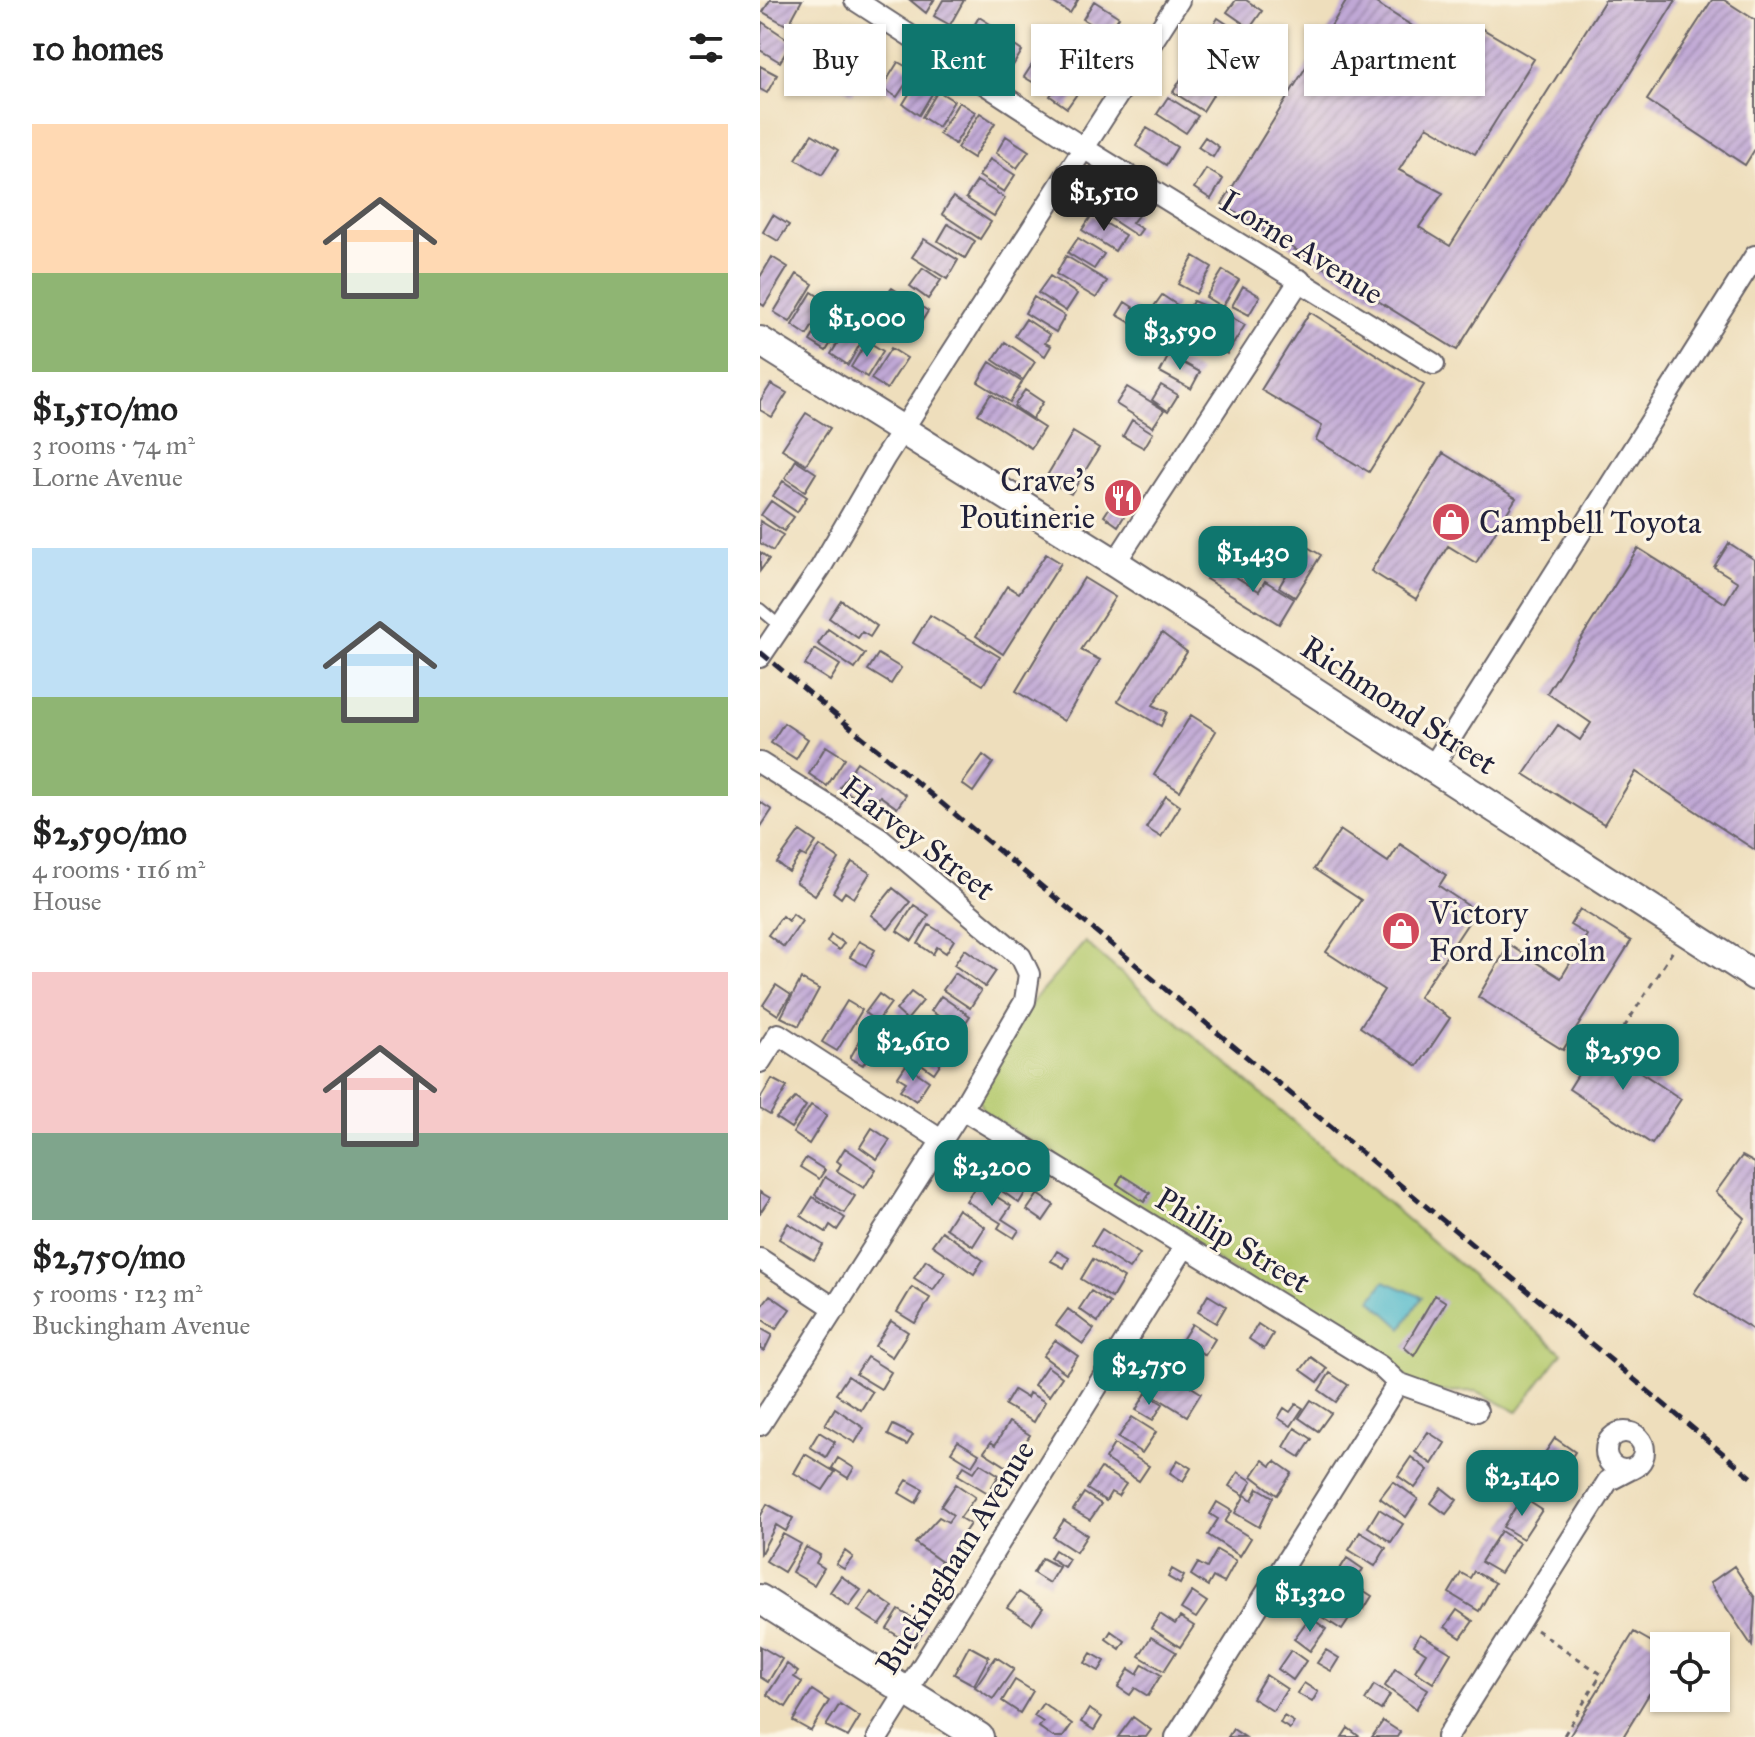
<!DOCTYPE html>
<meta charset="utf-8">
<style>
:root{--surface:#fff;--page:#f2f2f2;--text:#222;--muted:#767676;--accent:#0f766e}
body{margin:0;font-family:"IM FELL Great Primer",serif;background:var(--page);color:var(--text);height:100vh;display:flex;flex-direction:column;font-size:30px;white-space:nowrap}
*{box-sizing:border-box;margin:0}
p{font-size:26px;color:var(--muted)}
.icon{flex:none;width:44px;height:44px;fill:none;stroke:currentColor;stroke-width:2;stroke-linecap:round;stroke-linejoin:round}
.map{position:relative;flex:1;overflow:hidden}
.panel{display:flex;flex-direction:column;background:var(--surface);width:760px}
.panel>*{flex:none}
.banner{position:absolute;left:24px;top:24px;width:760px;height:72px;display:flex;gap:16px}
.fabs{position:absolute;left:890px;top:1632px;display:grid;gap:16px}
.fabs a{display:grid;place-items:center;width:80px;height:80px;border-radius:0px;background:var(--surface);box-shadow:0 2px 6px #0004;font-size:40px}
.price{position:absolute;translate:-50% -68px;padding:0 18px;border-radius:16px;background:var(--accent);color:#fff;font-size:26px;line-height:52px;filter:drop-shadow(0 2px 4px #0008)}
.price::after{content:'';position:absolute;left:50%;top:48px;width:24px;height:18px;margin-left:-12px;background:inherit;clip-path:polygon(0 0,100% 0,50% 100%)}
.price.on{background:#222;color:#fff}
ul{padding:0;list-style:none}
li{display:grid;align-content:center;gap:16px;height:424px;padding:0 32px}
li span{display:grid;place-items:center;height:248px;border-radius:0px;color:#555}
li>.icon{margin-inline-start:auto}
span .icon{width:144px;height:144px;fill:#fffc;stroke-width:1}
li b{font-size:34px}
h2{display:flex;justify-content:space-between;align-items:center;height:96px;padding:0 32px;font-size:34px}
.tag{padding:0 28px;border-radius:0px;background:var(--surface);box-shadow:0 2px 6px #0004;font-size:28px;line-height:72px}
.tag.on{background:var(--accent);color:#fff}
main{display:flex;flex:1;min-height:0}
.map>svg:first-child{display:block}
</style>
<main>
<section class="panel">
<h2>10 homes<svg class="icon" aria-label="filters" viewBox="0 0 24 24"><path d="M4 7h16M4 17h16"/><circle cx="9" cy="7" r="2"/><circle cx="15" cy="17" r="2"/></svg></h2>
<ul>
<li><span style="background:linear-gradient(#ffd9b3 60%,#8fb573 0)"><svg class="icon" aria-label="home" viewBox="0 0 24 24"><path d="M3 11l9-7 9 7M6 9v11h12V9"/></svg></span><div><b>$1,510/mo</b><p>3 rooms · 74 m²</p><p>Lorne Avenue</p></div></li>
<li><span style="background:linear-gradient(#bfe0f5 60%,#8fb573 0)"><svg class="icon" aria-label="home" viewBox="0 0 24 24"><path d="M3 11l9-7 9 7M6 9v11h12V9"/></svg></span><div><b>$2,590/mo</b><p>4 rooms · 116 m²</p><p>House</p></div></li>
<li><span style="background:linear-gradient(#f6c9c9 65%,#7fa58c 0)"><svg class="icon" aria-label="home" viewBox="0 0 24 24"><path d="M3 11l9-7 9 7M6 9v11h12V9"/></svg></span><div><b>$2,750/mo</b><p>5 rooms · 123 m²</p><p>Buckingham Avenue</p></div></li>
</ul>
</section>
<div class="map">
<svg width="995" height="1737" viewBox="0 0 995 1737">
<defs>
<pattern id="building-hatch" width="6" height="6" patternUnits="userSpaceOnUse" patternTransform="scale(2)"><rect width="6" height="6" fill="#c0a8d5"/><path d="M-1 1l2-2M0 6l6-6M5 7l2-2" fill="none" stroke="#9c88ae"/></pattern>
</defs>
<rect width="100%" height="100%" fill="#fcf5e5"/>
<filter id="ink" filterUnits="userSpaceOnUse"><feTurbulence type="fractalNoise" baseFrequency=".0125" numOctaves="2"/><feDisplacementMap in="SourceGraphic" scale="16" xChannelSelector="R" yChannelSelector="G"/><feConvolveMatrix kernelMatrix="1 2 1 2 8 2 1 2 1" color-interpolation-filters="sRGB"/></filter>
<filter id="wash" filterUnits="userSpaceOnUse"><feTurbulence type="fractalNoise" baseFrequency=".006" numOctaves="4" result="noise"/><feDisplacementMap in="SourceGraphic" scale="32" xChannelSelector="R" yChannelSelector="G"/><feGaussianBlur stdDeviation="1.8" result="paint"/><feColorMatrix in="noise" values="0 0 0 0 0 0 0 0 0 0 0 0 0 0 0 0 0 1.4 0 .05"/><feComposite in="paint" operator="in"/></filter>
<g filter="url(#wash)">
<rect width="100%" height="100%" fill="#eedebc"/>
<path fill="#b4c96d" stroke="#6b7654" stroke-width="2" d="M325 942 802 1353 757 1412 717 1391 674 1392 649 1383 223 1111 217 1094 273 1001Z"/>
<path fill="#4db8ca" stroke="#386d82" stroke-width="2" d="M624 1281 662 1297 642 1328 611 1300Z"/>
<g id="blocks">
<path fill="url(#building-hatch)" d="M10 0H42L28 26 3 12Z
M150 0H174L166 13Z
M183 0H204L190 25 174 16Z
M289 0H318L310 13Z
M476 0H486L502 11 490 28 467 12Z
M587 0H611L705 59 721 28 774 59 715 154 667 126 639 170 683 193 659 227 690 246 845 0H916L697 350 462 204Z
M952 0H964L995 20V149L985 165 887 100Z
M334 1 359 17 348 34 323 19Z
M219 17 235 27 221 50 205 41Z
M458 18 485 36 471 57 450 43 453 38 448 34Z
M2 22 32 42 20 62 0 50Z
M83 25 100 35 86 58 69 48Z
M513 33 522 40 513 52 504 45Z
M243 38 262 51 252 67 233 54Z
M108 47 126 58 115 76 97 65Z
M438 48 468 67 460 81 467 85 463 92 427 67Z
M281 51 297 61 281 87 264 77Z
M50 60 67 72 57 87 40 75Z
M303 61 328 78 307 108 290 96 303 77 296 72Z
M138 62 154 71 137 97 122 88Z
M0 66 17 75 7 93 0 89Z
M93 72 103 80 92 94 82 87Z
M423 76 453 95 443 111 413 92Z
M159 78 175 89 159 115 143 104Z
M178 91 194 101 178 127 162 117Z
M408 97 438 116 426 133 397 114Z
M199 102 215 112 195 144 179 134Z
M220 113 235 123 213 158 197 148Z
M387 128 417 147 406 165 376 146Z
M52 134 78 150 62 175 36 159Z
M246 136 269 151 257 168 236 153Z
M445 137 459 147 453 157 438 147Z
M230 159 255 175 244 192 219 176Z
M446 169 463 179 451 199 434 188Z
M217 181 245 198 234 216 206 198Z
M346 193 379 214 372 223 382 229 377 236 336 209Z
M193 197 231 222 220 239 182 214Z
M13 215 29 225 18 241 3 232Z
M332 215 365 235 355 251 322 230Z
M188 224 215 241 205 258 178 241Z
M318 238 344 254 334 269 308 253Z
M164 239 198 260 187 279 152 257Z
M306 256 347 281 336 298 296 274Z
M434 256 452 267 436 294 418 284Z
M12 257 28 267 4 306 0 303V277Z
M163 268 181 280 168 299 150 286Z
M463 270 479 280 462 307 446 297Z
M37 274 53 284 30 322 14 312Z
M290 276 317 294 306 311 278 293Z
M483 286 500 296 489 315 472 306Z
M132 288 168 311 156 331 127 312 135 299 127 294Z
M52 292 67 302 47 335 32 325Z
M402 295 417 305 407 320 392 309Z
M274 297 305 316 296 332 265 313Z
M433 301 445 306 437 322 425 316Z
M365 302 379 311 371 323 357 315Z
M68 311 84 321 66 351 50 341Z
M550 312 664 385 609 472 556 440 562 426 501 390Z
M466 314 485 325 467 354 449 343Z
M266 319 290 335 285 343 291 346 285 356 255 336Z
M87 327 104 337 88 365 71 354Z
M406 327 419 336 409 350 396 342Z
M107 341 123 351 107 377 91 367Z
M245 342 275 362 263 380 233 360Z
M131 348 147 358 127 389 111 379Z
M409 355 440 372 431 389 400 372Z
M230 362 262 382 250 402 218 382Z
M11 384 27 393 12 417 0 410V401Z
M401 385 418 395 408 411 392 400Z
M367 387 404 410 393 427 356 404Z
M265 390 283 402 272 419 254 406Z
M231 394 284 428 271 448 218 414Z
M46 413 70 428 46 464 22 449Z
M372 420 393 433 384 448 363 436Z
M313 432 339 448 311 494 285 479Z
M683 453 756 498 716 563 688 546 656 599 611 571Z
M36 460 56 473 45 491 25 478Z
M23 481 47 497 37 512 13 496Z
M361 490 375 499 358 526 344 516Z
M11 501 34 517 24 531 1 515Z
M0 521 23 535 13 551 0 543Z
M969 543 995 560V850L876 772 844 824 764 774 798 725 820 740 831 723 787 693 878 548 965 603 978 582 954 567Z
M544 545 561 555 535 597 519 587Z
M0 552 9 559 0 571Z
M286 554 301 563 243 654 216 636 247 586 259 593Z
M455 564 499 591 505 581 534 599 519 624 446 579Z
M324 578 355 597 321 650 340 660 304 721 256 691Z
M81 600 117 626 110 637 102 632 98 638 69 618Z
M170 615 240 657 223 685 153 643Z
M68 629 105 654 95 669 58 644Z
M402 633 427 652 393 705 407 712 401 726 358 701Z
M55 649 80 665 70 681 45 665Z
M118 654 141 668 131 684 108 670Z
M431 715 456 731 420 791 394 775Z
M24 723 48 739 36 759 11 743Z
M66 746 85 758 67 786 49 774Z
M223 755 233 763 213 792 202 784Z
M97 762 146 795 137 808 120 796 111 809 97 799 105 786 101 783 93 796 80 787Z
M406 796 420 806 401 837 386 828Z
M0 802 12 810 0 828Z
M580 830 628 862 640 844 686 875 679 886 716 911 659 997 690 1018 658 1066 600 1027 624 990 566 952 601 900 554 869Z
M40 831 56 842 46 857 41 854 29 872 17 863Z
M60 846 79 859 55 895 36 882Z
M92 862 110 873 94 898 85 892 81 898 73 892Z
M133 888 150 902 128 929 111 915Z
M154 905 169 915 152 941 137 931Z
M820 909 871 941 803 1050 718 997 749 945 801 978 827 935 810 925Z
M33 914 42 921 24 947 8 935 22 916 28 921Z
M169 925 194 940 186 953 177 947 173 954 158 944Z
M71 935 84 943 79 950 67 942Z
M99 941 115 950 106 966 90 957Z
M205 949 236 971 225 987 194 965Z
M195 973 221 991 210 1008 183 990Z
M41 979 59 989 39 1026 21 1017Z
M16 985 31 995 18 1015 3 1005Z
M151 992 163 1001 147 1020 136 1010Z
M119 994 131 1003 117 1022 105 1013Z
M181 996 210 1016 200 1031 171 1011Z
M87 1001 102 1010 77 1051 62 1042Z
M179 1019 202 1036 184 1061 171 1051 182 1061 174 1073 149 1055 157 1043 161 1045Z
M108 1026 121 1034 103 1065 90 1058Z
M829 1038 921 1099 892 1144 809 1089 824 1065 815 1059Z
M146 1065 169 1081 156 1101 140 1090 146 1082 138 1077Z
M12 1079 27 1087 10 1115 0 1109V1099Z
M35 1098 46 1106 31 1128 16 1118Z
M51 1105 67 1115 49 1144 33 1133Z
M112 1128 130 1140 117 1159 100 1147Z
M85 1148 116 1169 104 1188 77 1171 81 1164 77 1161Z
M982 1156 995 1163V1331L934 1293 985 1218 956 1192Z
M46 1158 65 1170 59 1179 40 1167Z
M233 1160 270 1185 259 1203 222 1177Z
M362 1175 390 1193 384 1202 357 1184Z
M65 1177 95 1196 84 1213 55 1195Z
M217 1184 251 1206 242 1219 259 1230 254 1238 238 1228 241 1223 206 1201Z
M0 1192 10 1198 0 1213Z
M278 1194 294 1205 283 1221 267 1210Z
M53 1197 85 1218 77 1230 70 1225 66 1232 41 1216Z
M198 1209 225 1227 213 1246 186 1228Z
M28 1223 63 1245 54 1260 19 1239Z
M342 1229 380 1254 369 1269 332 1245Z
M182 1231 223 1260 214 1274 172 1245Z
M297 1251 309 1258 304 1268 291 1261Z
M333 1259 364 1278 352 1298 321 1279Z
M166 1260 185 1273 173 1290 154 1278Z
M152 1287 170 1298 155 1323 137 1312Z
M331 1291 350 1303 338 1322 319 1309Z
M10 1295 30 1309 16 1329 0 1318V1308Z
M448 1295 466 1306 456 1323 438 1312Z
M675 1295 686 1302 654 1356 644 1347Z
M308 1309 334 1329 323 1344 296 1325Z
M131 1321 148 1332 132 1357 115 1346Z
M432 1324 455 1339 445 1355 422 1340Z
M498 1324 513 1334 504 1349 489 1339Z
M0 1328 12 1335 4 1351 0 1349Z
M295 1340 318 1356 306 1373 283 1356Z
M414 1347 438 1363 427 1380 403 1364Z
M107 1357 131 1372 121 1389 96 1374Z
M551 1357 567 1369 558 1382 541 1370Z
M287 1366 302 1377 289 1396 274 1385Z
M399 1367 441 1393 427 1416 385 1390Z
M570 1373 588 1385 576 1402 559 1390Z
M88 1376 112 1392 101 1410 76 1394Z
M254 1390 267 1398 269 1393 285 1402 274 1422 245 1405Z
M386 1393 403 1404 393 1420 376 1410Z
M551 1400 571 1413 558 1431 539 1418Z
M536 1404 543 1408 531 1426 518 1418 524 1408 530 1412Z
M75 1408 104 1428 95 1443 65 1425Z
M372 1417 396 1432 382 1453 358 1438Z
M249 1422 270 1435 249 1468 224 1452 231 1442 235 1445Z
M133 1425 153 1435 147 1445 128 1435Z
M535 1428 552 1439 540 1457 524 1447Z
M59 1432 75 1442 66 1457 50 1447Z
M668 1432 685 1443 672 1464 655 1452Z
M795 1438 815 1452 783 1501 762 1487Z
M198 1441 219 1454 212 1465 191 1452Z
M354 1444 389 1466 379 1481 345 1459Z
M45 1454 75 1472 63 1490 34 1473Z
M651 1457 668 1470 655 1488 638 1476Z
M78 1458 94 1468 88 1478 72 1468Z
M418 1460 431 1468 423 1481 410 1473Z
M503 1460 511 1466 515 1461 532 1473 517 1495 492 1476Z
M220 1463 239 1475 228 1493 198 1475 204 1466 214 1472Z
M341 1468 366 1484 358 1496 351 1492 346 1501 327 1489Z
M478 1472 492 1481 484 1495 469 1486Z
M147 1480 163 1489 156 1503 139 1493Z
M633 1481 658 1499 646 1517 620 1498Z
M196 1484 215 1497 200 1518 210 1524 195 1546 201 1550 189 1567 155 1543 179 1517 188 1522 193 1515 181 1506Z
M498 1488 513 1497 499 1527 475 1513 485 1495 492 1500Z
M682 1488 697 1500 686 1514 671 1503Z
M324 1493 341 1504 330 1520 313 1510Z
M762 1497 782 1510 763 1539 743 1527Z
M457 1502 472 1511 465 1522 491 1538 480 1556 448 1535 458 1519 450 1514Z
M7 1504 33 1518 26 1531 16 1525 0 1555V1517Z
M619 1509 643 1524 631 1542 608 1527Z
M304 1520 327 1535 316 1552 293 1537Z
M741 1531 759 1543 740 1573 721 1562Z
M600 1532 626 1548 615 1566 589 1550Z
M23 1534 41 1544 24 1572 6 1561Z
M46 1547 60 1555 56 1563 64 1568 54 1585 32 1572Z
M295 1550 309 1559 304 1567 290 1558Z
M457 1550 476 1561 464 1583 453 1577 448 1586 431 1575 438 1563 447 1568Z
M85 1551 93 1557 84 1569 76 1564Z
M282 1558 299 1567 289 1583 273 1573Z
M587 1558 603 1569 589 1591 573 1580Z
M974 1566 995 1598 992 1646 950 1583Z
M412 1569 424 1576 420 1584 408 1577Z
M714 1571 735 1583 719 1611 689 1593 701 1573 710 1578Z
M81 1576 101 1590 89 1606 70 1592Z
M598 1587 612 1596 604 1609 590 1599Z
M567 1590 596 1609 582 1630 554 1612Z
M111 1592 133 1607 120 1625 98 1611Z
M259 1592 283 1608 272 1624 247 1608Z
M432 1592 447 1602 436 1618 421 1609Z
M139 1610 166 1626 154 1646 127 1629Z
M697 1610 713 1621 701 1638 685 1627Z
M400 1614 415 1624 420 1617 434 1626 420 1647 391 1628Z
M550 1617 566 1629 550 1651 534 1639Z
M351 1631 365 1641 360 1649 346 1639Z
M874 1632 904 1649V1697L900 1702 889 1694 863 1737H809Z
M660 1634 691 1653 673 1683 655 1671 666 1653 654 1645Z
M391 1637 416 1652 404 1671 379 1656Z
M0 1646 22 1659 8 1682 0 1677Z
M209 1646 229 1657 214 1685 194 1674Z
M531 1650 546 1661 533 1680 518 1669Z
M566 1650 579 1658 571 1671 557 1663Z
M331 1653 345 1661 339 1671 325 1663Z
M236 1657 254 1669 233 1699 215 1687Z
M27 1664 38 1672 34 1677 42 1682 26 1707 7 1695Z
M383 1664 401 1675 388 1696 375 1688 370 1695 358 1687 369 1669 377 1674Z
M635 1669 668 1689 656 1709 625 1686Z
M506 1675 527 1689 513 1711 492 1698Z
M255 1680 273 1691 260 1713 242 1701Z
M544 1683 558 1692 552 1702 537 1693Z
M614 1685 630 1695 621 1710 605 1700Z
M52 1690 69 1701 51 1731 33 1721Z
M283 1703 312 1724 303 1737H293L279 1727 283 1722 274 1716Z
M80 1704 100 1717 88 1737 66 1726Z
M329 1709 342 1717 334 1730 321 1722Z
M524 1716 534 1722 530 1729 520 1723Z
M373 1717 391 1730 386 1737H358Z
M623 1721 640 1732 637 1737H612Z
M588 1728 600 1737H582Z
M473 1729 485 1737H468Z"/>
</g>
</g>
<g filter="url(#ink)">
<use href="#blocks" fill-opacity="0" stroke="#696468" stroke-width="2"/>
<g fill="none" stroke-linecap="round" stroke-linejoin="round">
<g stroke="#696468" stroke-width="14">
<path id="lane" d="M0 609 19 625"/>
</g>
<g stroke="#696468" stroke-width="24">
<path id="street" d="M95 0 325 149 674 364
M355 563 540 280
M0 657 61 567 125 457 419 0
M0 763 120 838 261 957 269 974 265 1001 202 1109 0 1425
M673 766 995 256
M0 1062 18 1034 181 1140
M202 1109 620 1366 638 1383 717 1411
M0 1259 76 1309
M846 1451a19 19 0 1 1 38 0a19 19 0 1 1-38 0Z
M118 1737 425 1246
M416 1737 638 1383
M687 1737 848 1481 869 1470"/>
</g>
<g stroke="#696468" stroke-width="32">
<path id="secondary" d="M0 341 355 563 995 976
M0 1599 219 1737"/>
</g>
<path stroke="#696468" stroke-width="3" stroke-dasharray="6 6" stroke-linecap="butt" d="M851 1048 914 949
M776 1630 841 1674 803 1737"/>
<use href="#lane" stroke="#fff" stroke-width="10"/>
<use href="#street" stroke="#fff" stroke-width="20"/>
<use href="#secondary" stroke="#fff" stroke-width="28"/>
<path stroke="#22223b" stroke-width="5" stroke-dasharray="12 6" stroke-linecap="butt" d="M0 652 995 1480"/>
</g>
</g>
<defs>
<g id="restaurant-disc" transform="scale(2)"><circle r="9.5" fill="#d1495b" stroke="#fcf5e5"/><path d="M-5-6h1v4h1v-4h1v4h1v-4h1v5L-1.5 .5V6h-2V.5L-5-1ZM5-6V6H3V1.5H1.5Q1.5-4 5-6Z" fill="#fff"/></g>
<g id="shop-disc" transform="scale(2)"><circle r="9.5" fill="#d1495b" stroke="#fcf5e5"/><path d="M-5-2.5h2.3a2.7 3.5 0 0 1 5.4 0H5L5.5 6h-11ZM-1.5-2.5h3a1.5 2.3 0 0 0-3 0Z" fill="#fff"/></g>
</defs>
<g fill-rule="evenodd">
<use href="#restaurant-disc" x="363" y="498"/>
<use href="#shop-disc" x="691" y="522"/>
<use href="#shop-disc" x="641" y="931"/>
</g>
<g text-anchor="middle" stroke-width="6" stroke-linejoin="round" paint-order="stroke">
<g font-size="32" fill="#22223b" stroke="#fcf5e5">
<text transform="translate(542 247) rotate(32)" y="11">Lorne Avenue</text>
<text transform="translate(639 705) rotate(33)" y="11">Richmond Street</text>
<text transform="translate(158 838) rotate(37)" y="11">Harvey Street</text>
<text transform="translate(473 1240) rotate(31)" y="11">Phillip Street</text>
<text transform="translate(195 1557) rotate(-58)" y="11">Buckingham Avenue</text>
</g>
<g font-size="32" fill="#22223b" stroke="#fcf5e5" text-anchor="start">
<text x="335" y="491" text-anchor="end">Crave's<tspan x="335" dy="37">Poutinerie</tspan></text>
<text x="719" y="533">Campbell Toyota</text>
<text x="669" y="924">Victory<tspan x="669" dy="37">Ford Lincoln</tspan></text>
</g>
</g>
</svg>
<div class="fabs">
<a><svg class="icon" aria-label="locate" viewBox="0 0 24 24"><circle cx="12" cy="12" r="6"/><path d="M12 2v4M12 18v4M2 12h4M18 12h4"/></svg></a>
</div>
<b class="price on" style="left:344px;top:233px">$1,510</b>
<b class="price" style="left:107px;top:359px">$1,000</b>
<b class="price" style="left:420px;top:372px">$3,590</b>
<b class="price" style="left:493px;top:594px">$1,430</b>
<b class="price" style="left:153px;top:1083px">$2,610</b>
<b class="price" style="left:863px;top:1092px">$2,590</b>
<b class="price" style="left:232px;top:1208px">$2,200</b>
<b class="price" style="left:389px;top:1407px">$2,750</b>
<b class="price" style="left:762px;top:1518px">$2,140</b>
<b class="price" style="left:550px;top:1634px">$1,320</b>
<div class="banner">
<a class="tag">Buy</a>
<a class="tag on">Rent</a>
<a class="tag">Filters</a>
<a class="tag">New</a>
<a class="tag">Apartment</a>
</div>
</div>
</main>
